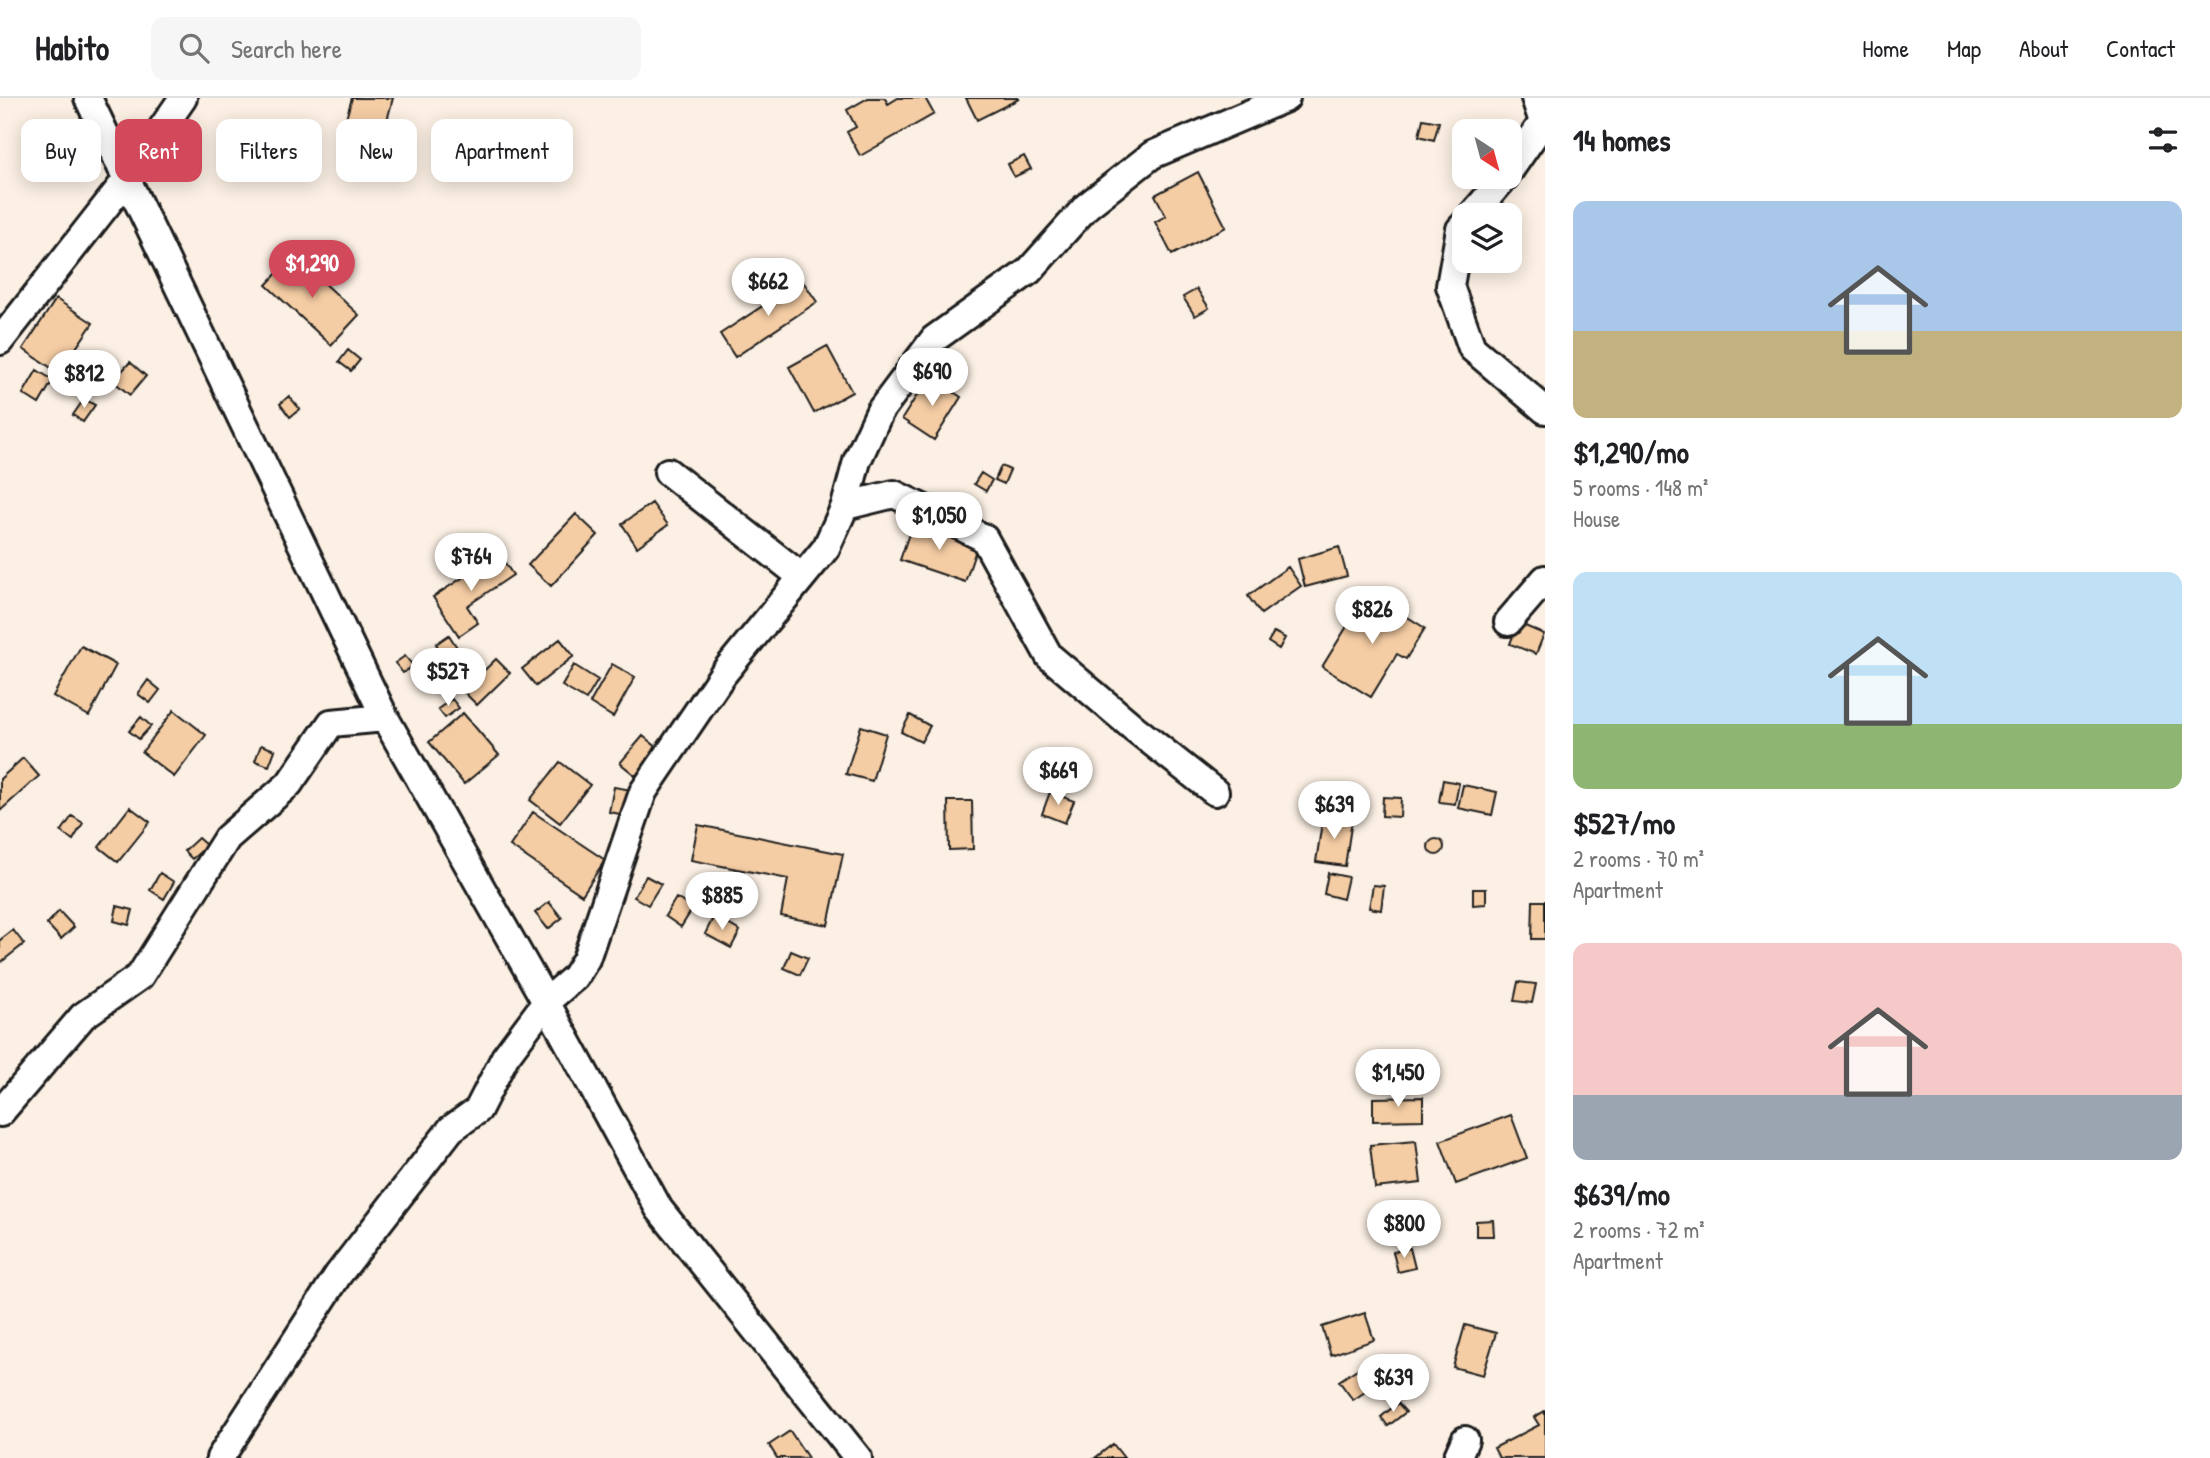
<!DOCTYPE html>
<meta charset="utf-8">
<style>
:root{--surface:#fff;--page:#f6f6f6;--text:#202124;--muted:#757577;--line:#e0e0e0;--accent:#d1495b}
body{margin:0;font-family:"Patrick Hand",sans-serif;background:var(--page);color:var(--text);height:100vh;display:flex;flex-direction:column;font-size:26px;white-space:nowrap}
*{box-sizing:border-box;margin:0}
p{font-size:23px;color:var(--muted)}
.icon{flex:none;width:38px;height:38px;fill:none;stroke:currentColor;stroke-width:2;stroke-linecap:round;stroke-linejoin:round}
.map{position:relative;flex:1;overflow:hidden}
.sheet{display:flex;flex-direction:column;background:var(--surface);width:665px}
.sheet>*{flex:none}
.hud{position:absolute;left:21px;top:21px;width:665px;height:63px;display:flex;gap:14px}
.needle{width:46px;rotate:144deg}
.buttons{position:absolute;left:1452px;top:21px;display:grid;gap:14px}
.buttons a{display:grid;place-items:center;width:70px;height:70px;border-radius:14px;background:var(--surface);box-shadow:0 4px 18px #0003;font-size:35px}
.price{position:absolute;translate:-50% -60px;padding:0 16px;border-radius:24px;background:#fff;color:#222;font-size:23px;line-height:46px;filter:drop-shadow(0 2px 4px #0008)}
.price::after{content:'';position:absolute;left:50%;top:42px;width:21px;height:16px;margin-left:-10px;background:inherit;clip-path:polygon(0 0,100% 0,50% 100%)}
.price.on{background:var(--accent);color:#fff}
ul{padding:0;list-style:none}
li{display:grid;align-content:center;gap:14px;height:371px;padding:0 28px}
li span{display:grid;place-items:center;height:217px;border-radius:14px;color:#555}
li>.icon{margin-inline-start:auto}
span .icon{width:126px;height:126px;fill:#fffc;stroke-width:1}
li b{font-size:30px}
h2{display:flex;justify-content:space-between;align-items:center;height:84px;padding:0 28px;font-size:30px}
.pill{padding:0 24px;border-radius:14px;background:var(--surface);box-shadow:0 4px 18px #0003;font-size:24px;line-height:63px}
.pill.on{background:var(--accent);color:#fff}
header{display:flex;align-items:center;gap:42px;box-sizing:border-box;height:98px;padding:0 35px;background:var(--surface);border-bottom:2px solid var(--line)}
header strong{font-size:33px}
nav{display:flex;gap:38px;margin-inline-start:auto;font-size:24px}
.search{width:490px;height:63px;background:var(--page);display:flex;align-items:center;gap:18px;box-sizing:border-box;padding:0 24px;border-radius:14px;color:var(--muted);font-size:26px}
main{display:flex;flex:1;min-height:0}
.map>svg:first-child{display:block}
</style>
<header>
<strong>Habito</strong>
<div class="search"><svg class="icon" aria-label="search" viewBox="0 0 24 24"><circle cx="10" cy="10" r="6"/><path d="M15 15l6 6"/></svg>Search here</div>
<nav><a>Home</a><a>Map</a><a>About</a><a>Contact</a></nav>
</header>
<main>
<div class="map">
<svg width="1545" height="1360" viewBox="0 0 1545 1360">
<rect width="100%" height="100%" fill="#fcf0e4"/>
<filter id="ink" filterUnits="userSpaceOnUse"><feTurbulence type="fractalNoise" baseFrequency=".0143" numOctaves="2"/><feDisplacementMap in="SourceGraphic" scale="14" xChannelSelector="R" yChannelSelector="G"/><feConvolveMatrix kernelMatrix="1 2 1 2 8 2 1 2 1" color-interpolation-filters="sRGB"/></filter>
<g filter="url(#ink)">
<path fill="#f5cda4" stroke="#1c1c1c" stroke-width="2" d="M352 0H393L384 34 345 24Z
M868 0H885L888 6 898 0H925L934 16 860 58 847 34 856 29 847 12Z
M966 0H1018L1019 1 977 22Z
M1423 21 1439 24 1434 42 1419 38Z
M401 34 416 44 406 59 391 49Z
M1024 58 1031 71 1014 79 1008 66Z
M1198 74 1226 129 1172 157 1155 124 1166 118 1155 97Z
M294 157 359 217 331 247 266 187Z
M802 182 817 204 735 259 720 236Z
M1197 191 1209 210 1195 218 1183 199Z
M56 201 93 225 59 275 23 251Z
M827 248 852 294 814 315 789 269Z
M348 252 360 262 351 273 339 264Z
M130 264 146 278 130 297 113 283Z
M37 272 53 282 39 306 23 296Z
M929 278 961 299 934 342 902 321Z
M289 298 300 311 290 319 280 306Z
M84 301 95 307 83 324 73 317Z
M1001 368 1010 372 1004 386 995 382Z
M981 375 992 382 986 393 974 386Z
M652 405 668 427 637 449 622 426Z
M576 416 598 437 551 488 528 467Z
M913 424 978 446 965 484 900 462Z
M1339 449 1347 478 1305 489 1298 461Z
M499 456 513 477 467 508 478 525 459 538 433 499Z
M1288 469 1301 488 1261 516 1248 498Z
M1362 504 1379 515 1385 505 1425 530 1406 561 1397 556 1371 599 1322 569Z
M1518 525 1544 536 1536 556 1510 546Z
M1274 534 1285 540 1279 551 1268 544Z
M449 537 458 551 446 561 436 546Z
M560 541 574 558 536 588 522 571Z
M81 548 116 567 89 618 53 598Z
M405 558 413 568 403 575 395 565Z
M496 561 510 575 477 607 463 593Z
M612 566 635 579 613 619 590 605Z
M574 567 598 582 586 602 562 588Z
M148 582 160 592 150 605 138 596Z
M452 601 459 610 445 620 438 611Z
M174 612 206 637 174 679 142 654Z
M463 615 499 657 464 686 429 644Z
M910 617 930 628 921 644 901 634Z
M141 619 151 628 139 641 129 633Z
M861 628 886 636 872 683 846 676Z
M643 638 659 651 636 678 620 665Z
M261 647 275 652 269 668 255 663Z
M23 660 39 678 0 713V681Z
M560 664 590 687 560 725 530 702Z
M1443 682 1459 685 1455 706 1439 704Z
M1463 687 1497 694 1492 717 1458 710Z
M614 689 632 692 626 717 609 714Z
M1050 694 1074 703 1065 725 1042 716Z
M1383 699 1401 700 1400 719 1382 718Z
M948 703H972L973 751 949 752Z
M130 709 150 724 118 764 99 749Z
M533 714 605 762 582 797 510 748Z
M72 718 83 725 73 742 61 734Z
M1323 718 1352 722 1345 768 1316 764Z
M698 727 843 756 828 827 781 818 788 781 691 762Z
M198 740 207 748 192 761 184 753Z
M1428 749a8 8 0 1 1 16 0a8 8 0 1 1-16 0Z
M160 775 174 784 164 801 150 792Z
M1328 775 1348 779 1343 801 1324 796Z
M646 778 661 786 648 807 634 799Z
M1373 787 1384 788 1381 812 1369 810Z
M1473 791H1486V806L1473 807Z
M676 800 693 810 681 829 665 818Z
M1533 803H1545V841H1532Z
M549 804 562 820 548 831 535 815Z
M117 808 133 812 129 827 114 823Z
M59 813 74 829 61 841 47 826Z
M714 818 740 833 731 850 705 836Z
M13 832 24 846 0 865V842Z
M791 853 808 860 800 877 784 870Z
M1518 884 1536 886 1532 905 1514 903Z
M1423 999V1022L1373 1023V1000Z
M1511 1017 1527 1060 1456 1086 1440 1043Z
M1416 1043 1421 1085 1375 1090 1370 1047Z
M1493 1122 1494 1138H1476V1123Z
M1410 1150 1415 1170 1398 1174 1393 1154Z
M1365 1215 1374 1242 1331 1257 1322 1229Z
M1465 1227 1496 1235 1483 1277 1453 1269Z
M1357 1271 1371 1290 1353 1302 1339 1283Z
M1398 1305 1406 1314 1388 1328 1381 1319Z
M1545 1313V1360H1499L1494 1350 1539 1327 1534 1319Z
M790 1333 808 1360H777L769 1347Z
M1113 1346 1124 1360H1095Z"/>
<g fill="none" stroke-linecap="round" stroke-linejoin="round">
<g stroke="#1c1c1c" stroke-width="32">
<path id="minor" d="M88 0 385 620 546 904 659 1111 858 1360
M1510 72 1543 24 1535 0
M1472 117 1505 79
M1465 126 1460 131 1450 188 1472 250 1545 312
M0 243 127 81 183 0
M668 374 802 479
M845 408 894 396 984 440 1049 558 1134 630 1215 694
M1508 524 1545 481
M0 1015 83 918 140 878 227 740 289 686 331 625 385 620
M220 1360 338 1177 451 1031 478 1012 505 959 546 904 575 879 586 861 643 694 723 576 826 450 845 408 857 363 880 313 934 241 1029 173 1087 108 1152 57 1286 0
M1457 1360 1465 1342"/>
</g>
<use href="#minor" stroke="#fff" stroke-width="26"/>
</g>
</g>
</svg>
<div class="buttons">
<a><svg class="needle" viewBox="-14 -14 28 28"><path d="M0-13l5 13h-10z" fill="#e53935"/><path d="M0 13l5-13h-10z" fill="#757577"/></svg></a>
<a><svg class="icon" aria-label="layers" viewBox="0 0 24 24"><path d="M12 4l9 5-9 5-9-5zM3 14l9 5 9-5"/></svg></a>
</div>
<b class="price on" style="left:312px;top:202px">$1,290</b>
<b class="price" style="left:768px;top:220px">$662</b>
<b class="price" style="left:932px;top:310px">$690</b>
<b class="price" style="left:84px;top:312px">$812</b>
<b class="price" style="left:939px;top:454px">$1,050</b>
<b class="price" style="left:471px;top:495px">$764</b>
<b class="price" style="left:1372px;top:548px">$826</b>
<b class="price" style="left:448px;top:610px">$527</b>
<b class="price" style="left:1058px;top:709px">$669</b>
<b class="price" style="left:1334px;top:743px">$639</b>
<b class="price" style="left:722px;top:834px">$885</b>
<b class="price" style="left:1398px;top:1011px">$1,450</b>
<b class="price" style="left:1404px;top:1162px">$800</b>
<b class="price" style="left:1393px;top:1316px">$639</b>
<div class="hud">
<a class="pill">Buy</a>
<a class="pill on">Rent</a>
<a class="pill">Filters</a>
<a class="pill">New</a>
<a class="pill">Apartment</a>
</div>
</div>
<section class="sheet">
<h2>14 homes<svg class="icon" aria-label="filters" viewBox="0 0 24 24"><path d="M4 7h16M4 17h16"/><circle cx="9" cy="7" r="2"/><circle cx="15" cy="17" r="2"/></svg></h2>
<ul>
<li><span style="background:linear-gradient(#a9c7e8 60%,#c2b280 0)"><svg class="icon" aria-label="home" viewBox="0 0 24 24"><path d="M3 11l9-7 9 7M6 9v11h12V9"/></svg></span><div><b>$1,290/mo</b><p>5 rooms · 148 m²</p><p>House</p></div></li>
<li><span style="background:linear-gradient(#bfe0f5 70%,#8fb573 0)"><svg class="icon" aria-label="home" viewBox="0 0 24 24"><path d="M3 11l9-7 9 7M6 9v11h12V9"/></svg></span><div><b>$527/mo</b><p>2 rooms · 70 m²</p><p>Apartment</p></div></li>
<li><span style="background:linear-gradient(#f6c9c9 70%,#9aa5b1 0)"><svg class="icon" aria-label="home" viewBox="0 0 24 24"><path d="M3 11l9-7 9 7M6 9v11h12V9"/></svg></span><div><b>$639/mo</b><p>2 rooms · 72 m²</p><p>Apartment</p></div></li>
</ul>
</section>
</main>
